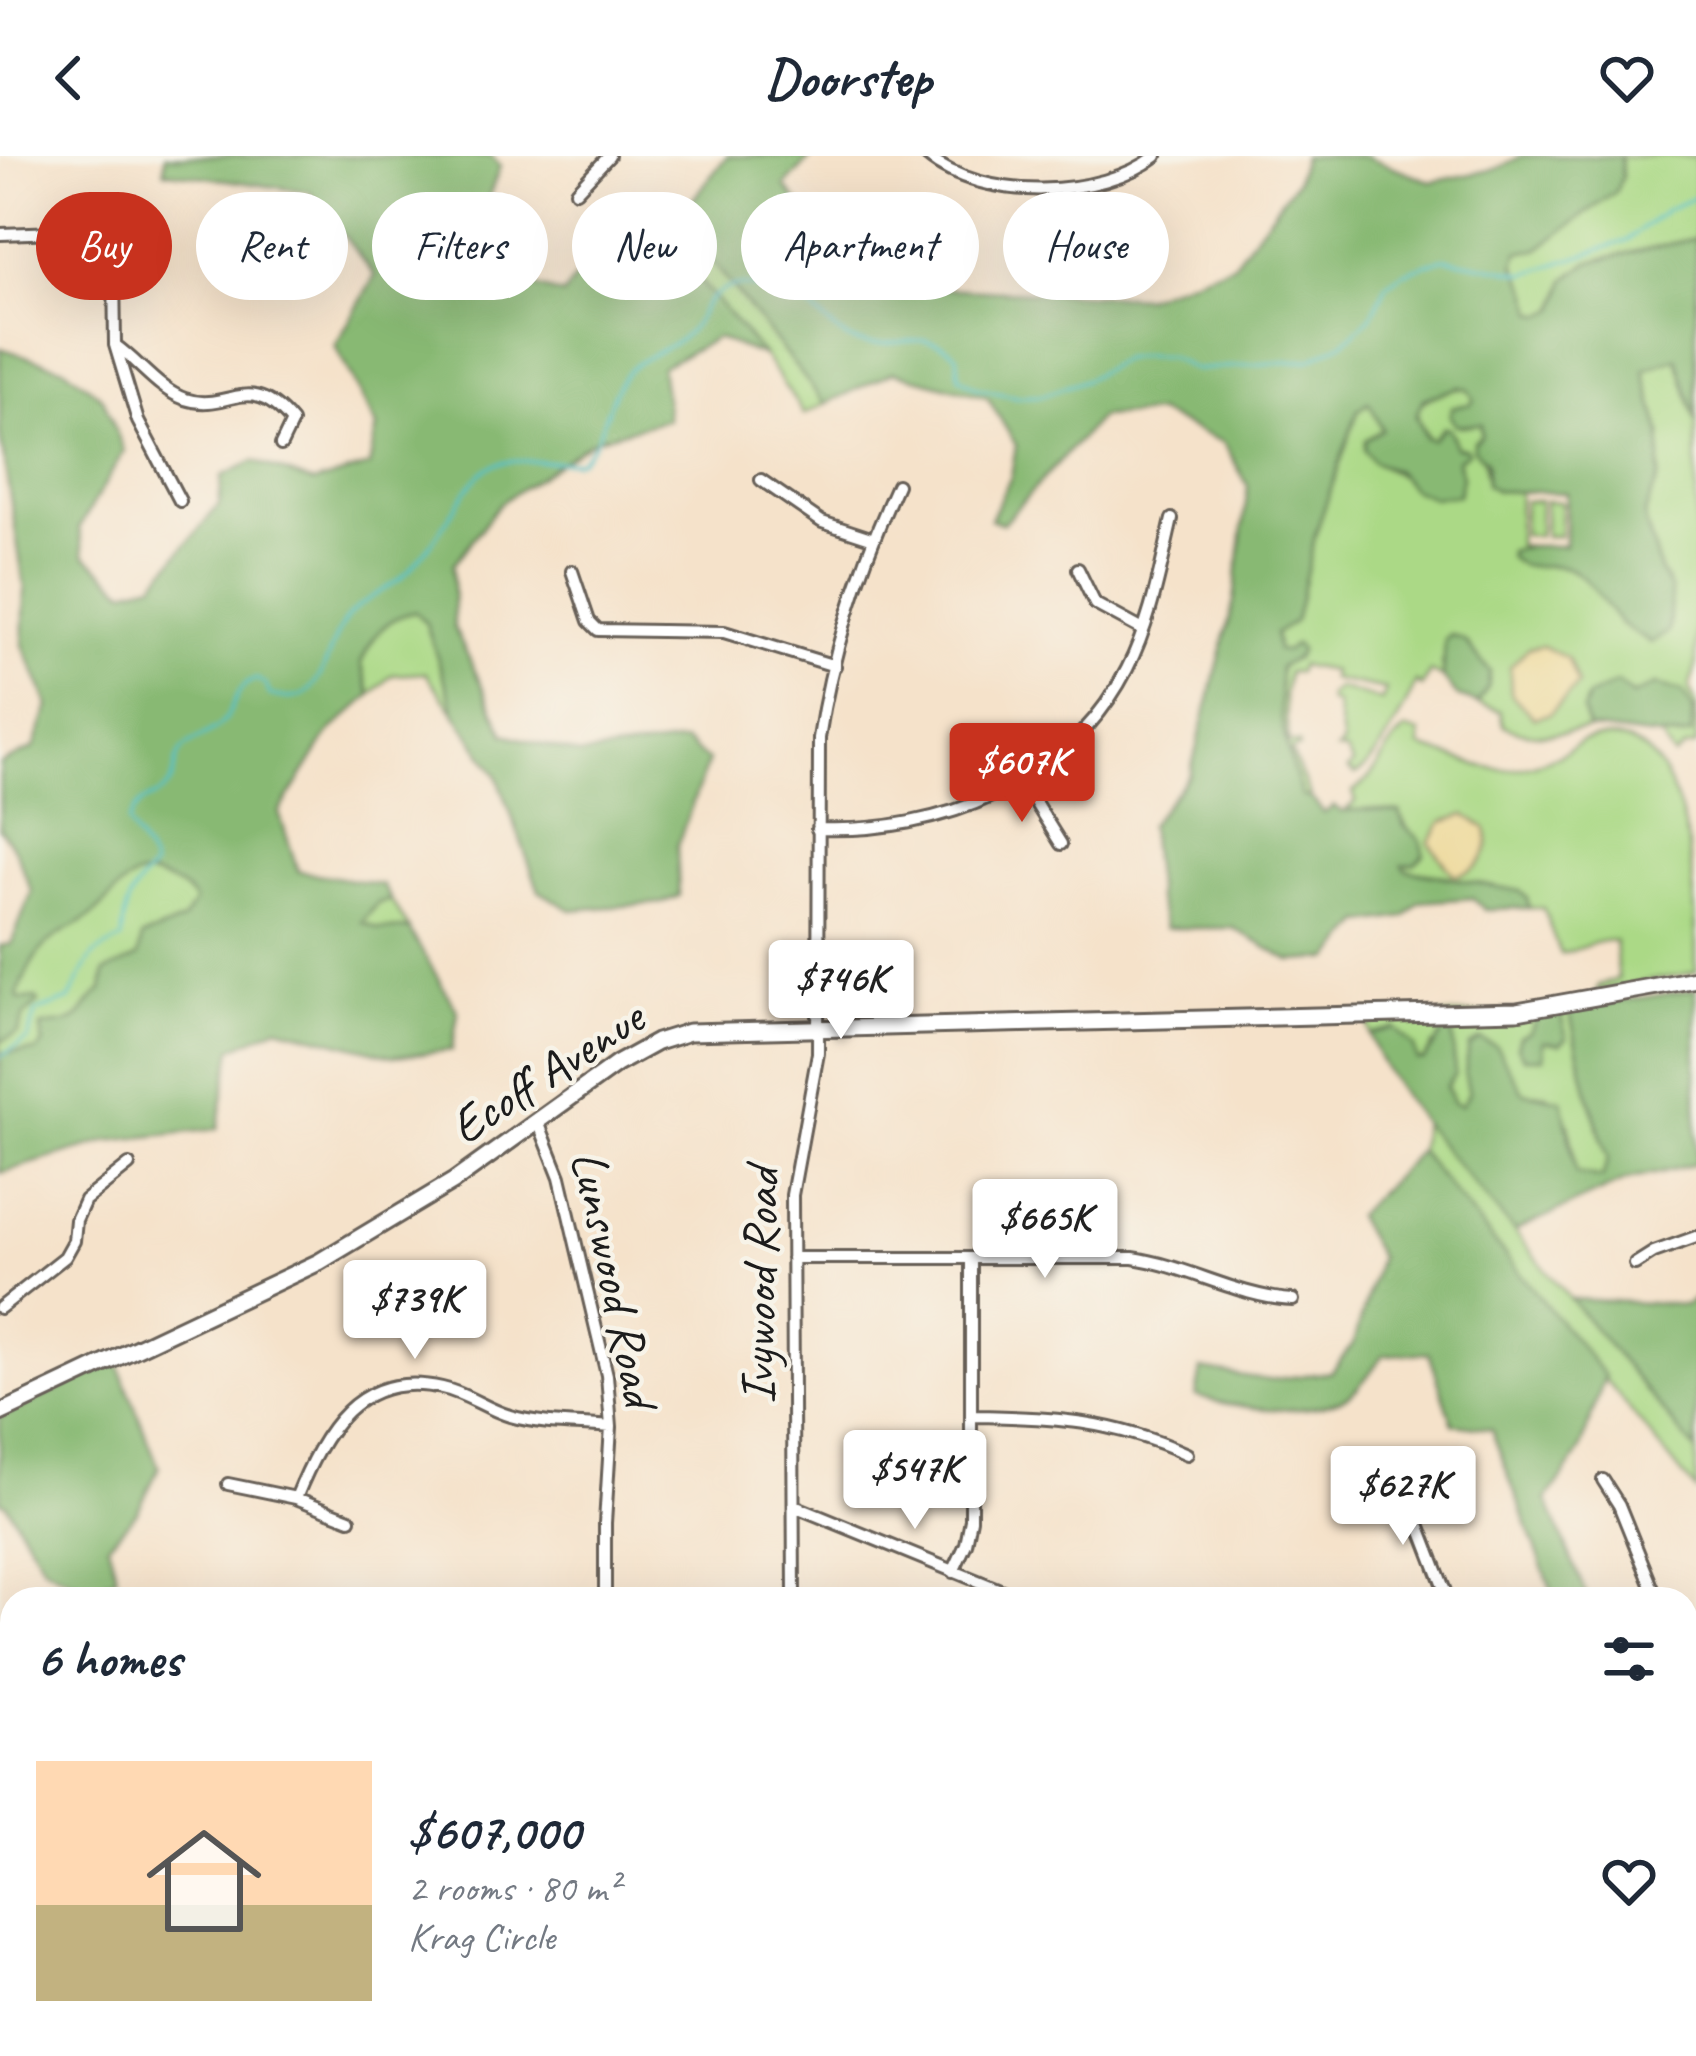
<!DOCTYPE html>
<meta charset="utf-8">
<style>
:root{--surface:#fff;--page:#f6f6f7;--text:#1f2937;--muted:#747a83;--line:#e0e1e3;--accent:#c8321e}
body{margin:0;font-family:Caveat,sans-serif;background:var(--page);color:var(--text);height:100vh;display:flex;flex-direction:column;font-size:45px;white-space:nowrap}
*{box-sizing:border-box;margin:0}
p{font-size:39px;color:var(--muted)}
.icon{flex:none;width:66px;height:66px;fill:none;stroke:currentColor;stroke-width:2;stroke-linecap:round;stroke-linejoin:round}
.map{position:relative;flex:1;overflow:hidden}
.details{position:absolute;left:0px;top:1431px;width:1698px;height:471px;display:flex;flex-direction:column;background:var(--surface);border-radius:36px 36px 0 0;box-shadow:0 12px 48px #0002}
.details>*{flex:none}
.top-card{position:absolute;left:36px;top:36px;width:1626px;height:108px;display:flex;gap:24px}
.price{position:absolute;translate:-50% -102px;padding:0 27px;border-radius:12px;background:#fff;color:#222;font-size:39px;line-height:78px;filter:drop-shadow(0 3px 6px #0008)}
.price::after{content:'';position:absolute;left:50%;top:72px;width:36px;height:27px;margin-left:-18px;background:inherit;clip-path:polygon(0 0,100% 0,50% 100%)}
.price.active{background:var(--accent);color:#fff}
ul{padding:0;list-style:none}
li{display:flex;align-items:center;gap:36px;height:300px;padding:0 36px}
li+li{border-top:3px solid var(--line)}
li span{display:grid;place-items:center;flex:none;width:336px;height:240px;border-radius:0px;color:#555}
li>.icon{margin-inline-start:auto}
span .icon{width:144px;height:144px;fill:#fffc;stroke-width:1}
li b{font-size:51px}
h2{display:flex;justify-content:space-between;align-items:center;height:144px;padding:0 36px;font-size:51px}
.pill{padding:0 42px;border-radius:54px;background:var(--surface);box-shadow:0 12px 48px #0002;font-size:42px;line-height:108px}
.pill.active{background:var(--accent);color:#fff}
header{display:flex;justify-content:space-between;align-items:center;height:156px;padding:0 36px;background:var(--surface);font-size:54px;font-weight:700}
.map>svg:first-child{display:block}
</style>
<header><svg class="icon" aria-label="back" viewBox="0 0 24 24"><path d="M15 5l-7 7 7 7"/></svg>Doorstep<svg class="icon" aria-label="heart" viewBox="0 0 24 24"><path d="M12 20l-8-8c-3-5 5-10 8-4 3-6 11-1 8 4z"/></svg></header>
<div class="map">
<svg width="1696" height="1900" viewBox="0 0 1696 1900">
<rect width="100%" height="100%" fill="#f7f3e8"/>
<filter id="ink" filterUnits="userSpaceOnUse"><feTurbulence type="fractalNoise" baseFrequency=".00833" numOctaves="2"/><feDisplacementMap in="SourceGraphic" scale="24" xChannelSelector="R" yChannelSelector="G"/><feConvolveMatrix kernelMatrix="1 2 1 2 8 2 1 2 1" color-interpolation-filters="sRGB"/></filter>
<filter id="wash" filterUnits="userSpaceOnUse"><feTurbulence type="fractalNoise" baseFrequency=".004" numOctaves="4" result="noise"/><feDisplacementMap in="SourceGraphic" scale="48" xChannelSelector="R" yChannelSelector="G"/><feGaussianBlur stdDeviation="2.7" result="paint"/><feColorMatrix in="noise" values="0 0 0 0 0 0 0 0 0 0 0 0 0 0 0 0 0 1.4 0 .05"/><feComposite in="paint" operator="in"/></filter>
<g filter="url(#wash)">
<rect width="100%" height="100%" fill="#f5e2ca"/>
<path fill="#abd986" stroke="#647a51" stroke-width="3" d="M1620 0H1696V82L1589 106 1566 124 1540 205 1395 102 1622 21Z
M637 51 678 62 825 248 804 258 764 200Z
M1677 201 1696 267V510L1689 532 1696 548V590L1685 592 1674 601 1661 581H1679L1633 541 1609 531 1583 555 1588 573C1558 577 1531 584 1503 569L1500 555 1477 547 1488 531 1490 516 1465 485 1442 506 1443 522 1430 516 1422 531 1416 526C1407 549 1376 610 1355 619L1348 614 1353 608 1346 595 1337 594 1343 588 1336 548 1329 546V540L1338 532 1382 545 1386 534 1331 523 1332 515 1300 509 1297 516H1288L1284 539 1289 588H1299V592L1291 595 1311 642 1302 640C1286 596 1277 559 1279 511L1295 502 1277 494 1275 477 1295 464 1316 376 1358 255 1369 247 1382 273 1373 306C1410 319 1413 343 1458 339L1462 321 1457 304 1467 296 1456 291 1453 279 1443 271 1431 285C1417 267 1408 249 1436 239 1448 235 1455 232 1467 233L1474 242 1461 270 1481 268 1485 318 1496 335 1519 336 1518 389 1528 390 1510 395C1539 418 1537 403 1565 411 1588 418 1607 450 1621 468L1668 426 1660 415 1644 360 1659 320 1661 278 1643 213Z
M1524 345H1540L1539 380 1523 379Z
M1545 345 1561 346 1560 380H1545Z
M415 456 426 467 456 559 426 517 392 519 371 539 361 507C372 481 385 460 415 456Z
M1406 574 1420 577V591C1446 598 1475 611 1501 613 1517 615 1540 606 1555 601 1567 597 1575 586 1587 584 1696 559 1696 745 1696 816L1597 835 1599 829 1618 823 1615 785C1599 782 1577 795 1560 798L1543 752H1529L1527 742 1442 719 1406 714 1402 710 1408 674 1399 656C1381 656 1370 651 1352 656L1347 653 1356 645 1353 636C1382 616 1384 589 1406 574Z
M139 711 249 727 0 927V847L21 810 92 735Z
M391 744 409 773H378L361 766 379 747Z
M1569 853 1589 941 1608 1003 1602 1022 1576 1017 1569 968 1546 938 1523 937 1515 928 1465 919 1469 937 1461 950 1453 947 1432 890 1424 904 1416 905 1394 872 1370 878 1367 863Z
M1423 965 1696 1295V1335L1419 995Z"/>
<path fill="#88b973" stroke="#526a48" stroke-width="3" d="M165 0H491L500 10 488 43 498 93 522 127 563 139 603 84 616 45 637 51 764 200 716 182 661 211 668 263 595 283 500 347 453 409 454 471 505 578 580 599 685 586 708 605 677 690 679 740 662 747 571 754 539 735 497 619 456 559 426 467 415 456C385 461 372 481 361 507L371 539 329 577 279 657 298 715 382 729 391 744 378 747 362 766 378 773H409L458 856 452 894 393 900 278 871 232 893 218 973 108 985 0 1017V897L37 895 43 888 41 871C54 867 71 870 81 858 89 848 91 842 102 834L105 816 138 801 142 781 182 765 195 746C188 733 178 729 165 724 130 708 117 738 94 758 84 766 71 771 60 778 36 793 27 814 17 840L20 844 36 842 39 846 24 860 18 877 0 886V790L11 788 32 736 15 694 0 673V608L34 592 49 550 23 489 25 434 0 279V192L65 212 103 242 124 295 79 372 84 399 125 434 154 427 219 349 222 320 254 305 314 327 369 310 377 271 335 190 375 120 310 36 164 15Z
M727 0H812L785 30 845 102 936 132 1144 141 1233 108 1296 25 1303 0H1365L1432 26 1496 13 1522 0H1620L1622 21 1615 36 1537 94 1519 96 1515 108 1529 135 1535 156 1544 159 1557 153 1566 124 1589 106 1696 82V267L1677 202 1644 214 1661 278 1659 320 1644 360 1660 415 1671 434 1669 476 1651 487C1640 480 1628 474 1619 465 1602 449 1589 418 1564 411 1544 406 1526 417 1509 401V395L1528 390H1565L1566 337 1496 335 1486 329 1487 306 1473 293V286L1481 279V268L1456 269 1450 260 1452 251 1471 248 1474 243 1467 233 1459 231 1423 243 1416 260 1425 281 1432 284 1444 271 1449 272 1456 291 1466 292 1468 296 1457 304 1462 321 1458 339 1433 341 1412 333 1395 314 1373 306 1364 294 1365 284 1382 273 1369 247 1358 254 1316 376 1295 465 1275 478 1277 494 1285 495 1295 488 1300 494 1296 502 1280 511C1277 558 1286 596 1302 640L1311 642 1324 657 1334 650 1342 656C1361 651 1378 656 1400 656L1404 670C1416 681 1422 679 1424 699L1414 708 1403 709 1406 714 1520 735 1527 742 1529 752 1485 753 1473 742 1419 746 1405 761 1362 767 1331 803 1290 805 1233 772H1165L1156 741 1149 669 1190 618 1234 445 1248 330 1224 287 1157 257 1100 261 1003 367 990 363 1011 321 1016 289 987 241 893 216 825 248 678 62Z
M1451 479 1465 485 1490 516 1488 531 1477 547 1458 541 1443 522 1445 484Z
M1617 527 1632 540 1655 529 1681 535 1693 553 1691 579C1657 586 1622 574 1588 573L1583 555 1588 541Z
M1696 833V1008L1627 1024 1514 1075C1478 1032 1380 927 1370 878L1394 872 1414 891 1417 904H1424L1445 874 1452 872 1455 918 1446 931 1453 946 1461 949 1469 937 1465 919 1469 890 1480 883 1496 890 1523 936 1562 944 1576 1017 1602 1022 1608 1003 1589 941 1569 853Z
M1552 857 1561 860 1567 882 1560 888 1543 885 1544 902H1524L1517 891 1520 881 1530 876 1537 860Z
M1419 995 1605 1220 1580 1295 1547 1344 1588 1443H1555L1491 1273 1453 1268 1429 1197 1383 1199C1374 1210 1365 1226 1353 1236 1320 1264 1235 1253 1196 1240L1201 1213 1268 1224 1331 1216 1354 1187 1379 1101 1356 1060Z
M1696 1142V1295L1570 1143 1685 1149Z
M117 1205 159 1312 137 1356 108 1388 117 1420 91 1435 43 1410 6 1348 0 1346V1261Z
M1686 1697 1696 1724V1815L1686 1788Z
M879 1890H939L943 1900H867Z
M1227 1890 1339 1896 1347 1900H1232Z"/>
<path fill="#eeda9e" stroke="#857b5d" stroke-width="3" d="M1543 490 1568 503 1578 529 1549 558 1534 562 1511 538 1510 511 1528 492Z
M1465 659 1485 671C1495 694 1479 717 1454 719L1429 687 1442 666Z"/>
<path fill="#52c1c7" stroke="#376e72" stroke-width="3" d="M1152 1890H1227L1232 1900H1151Z"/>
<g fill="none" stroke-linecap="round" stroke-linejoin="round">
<path stroke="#52c1c7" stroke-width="3" d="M0 901 28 883 36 856 69 844C75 833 87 806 94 799 103 792 113 789 122 783 124 749 130 736 153 712 150 696 135 683 128 667 142 635 155 648 169 629 177 618 173 603 183 593 195 581 212 579 223 566 237 549 234 529 257 523L266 529 270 539C331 559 321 483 354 454 368 442 385 434 400 423 424 403 443 369 461 343 469 331 478 317 492 310 515 299 571 311 581 303 605 283 605 246 622 222 640 198 671 195 689 175 703 159 704 139 732 131 743 128 758 132 768 135 777 137 787 139 795 142 816 151 831 177 854 185 893 197 924 168 957 199L959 221 977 232 1016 241 1041 240 1085 224 1122 203 1140 200 1169 201 1195 214 1309 204 1344 186 1371 161 1387 128 1403 117 1444 102 1526 118 1626 85 1666 54 1696 41"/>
</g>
</g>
<g filter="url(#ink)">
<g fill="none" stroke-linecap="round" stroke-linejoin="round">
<g stroke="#686159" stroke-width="16">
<path id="street" d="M927 0C982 46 1101 43 1156 0
M576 35 609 0
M0 78 89 75 109 80 114 110 115 189C138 205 159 234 185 243 229 258 248 213 292 266L281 289
M115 189 138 265 180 345
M761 324 822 366 874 383
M1078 413 1095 448 1143 474
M572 415 589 465 598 474 724 476 835 510
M1022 625 1061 688
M817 673C940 678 1068 628 1127 513 1151 466 1160 414 1172 363
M537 963 560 1021 607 1219 611 1271 605 1367V1443
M792 1102H1133C1188 1110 1238 1141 1293 1144
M1635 1108 1654 1096 1696 1081
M0 1152 65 1101 74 1085 76 1064 85 1044 129 1009
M973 1260C1053 1261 1112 1264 1187 1298
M1402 1324 1448 1443
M1603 1324 1619 1349 1657 1443
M228 1328 296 1342 350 1363
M296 1342C323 1276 358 1213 442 1232 466 1237 486 1253 510 1260 542 1269 578 1268 611 1271
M794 1350 1022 1443
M953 1416 966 1388 971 1363V1102
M794 1443 792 1039 818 897 819 582C832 496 861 408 897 329
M1686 1503 1696 1499
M1686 1513 1696 1537
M0 1774H12
M1571 1890 1606 1892
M607 1900V1890"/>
</g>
<g stroke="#686159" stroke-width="21">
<path id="secondary" d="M0 1257 319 1106 454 1025 617 908 657 886 689 876 1517 855 1696 823"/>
</g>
<use href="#street" stroke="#fff" stroke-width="10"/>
<use href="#secondary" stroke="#fff" stroke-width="15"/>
</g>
</g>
<g text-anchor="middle" stroke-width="9" stroke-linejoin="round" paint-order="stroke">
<g font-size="51" fill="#1c1c1c" stroke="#f7f3e8">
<text transform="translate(546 915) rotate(-33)" y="18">Ecoff Avenue</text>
<text transform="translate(616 1122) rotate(78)" y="18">Lunswood Road</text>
<text transform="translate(758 1130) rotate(-89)" y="18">Ivywood Road</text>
</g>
</g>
</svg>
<b class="price active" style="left:1022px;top:669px">$607K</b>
<b class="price" style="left:841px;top:886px">$746K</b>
<b class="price" style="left:1045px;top:1125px">$665K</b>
<b class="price" style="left:415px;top:1206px">$739K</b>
<b class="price" style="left:915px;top:1376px">$547K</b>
<b class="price" style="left:1403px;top:1392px">$627K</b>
<div class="top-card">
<a class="pill active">Buy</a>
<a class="pill">Rent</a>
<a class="pill">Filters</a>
<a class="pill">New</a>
<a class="pill">Apartment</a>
<a class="pill">House</a>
</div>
<section class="details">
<h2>6 homes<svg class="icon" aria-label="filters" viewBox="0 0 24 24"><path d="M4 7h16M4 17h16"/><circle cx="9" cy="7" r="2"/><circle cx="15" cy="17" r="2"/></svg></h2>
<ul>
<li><span style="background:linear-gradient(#ffd9b3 60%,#c2b280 0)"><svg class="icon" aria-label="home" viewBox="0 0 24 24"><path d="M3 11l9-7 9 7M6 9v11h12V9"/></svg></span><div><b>$607,000</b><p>2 rooms · 80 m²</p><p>Krag Circle</p></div><svg class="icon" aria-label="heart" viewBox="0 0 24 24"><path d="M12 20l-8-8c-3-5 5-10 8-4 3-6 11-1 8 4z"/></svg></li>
</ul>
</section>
</div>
